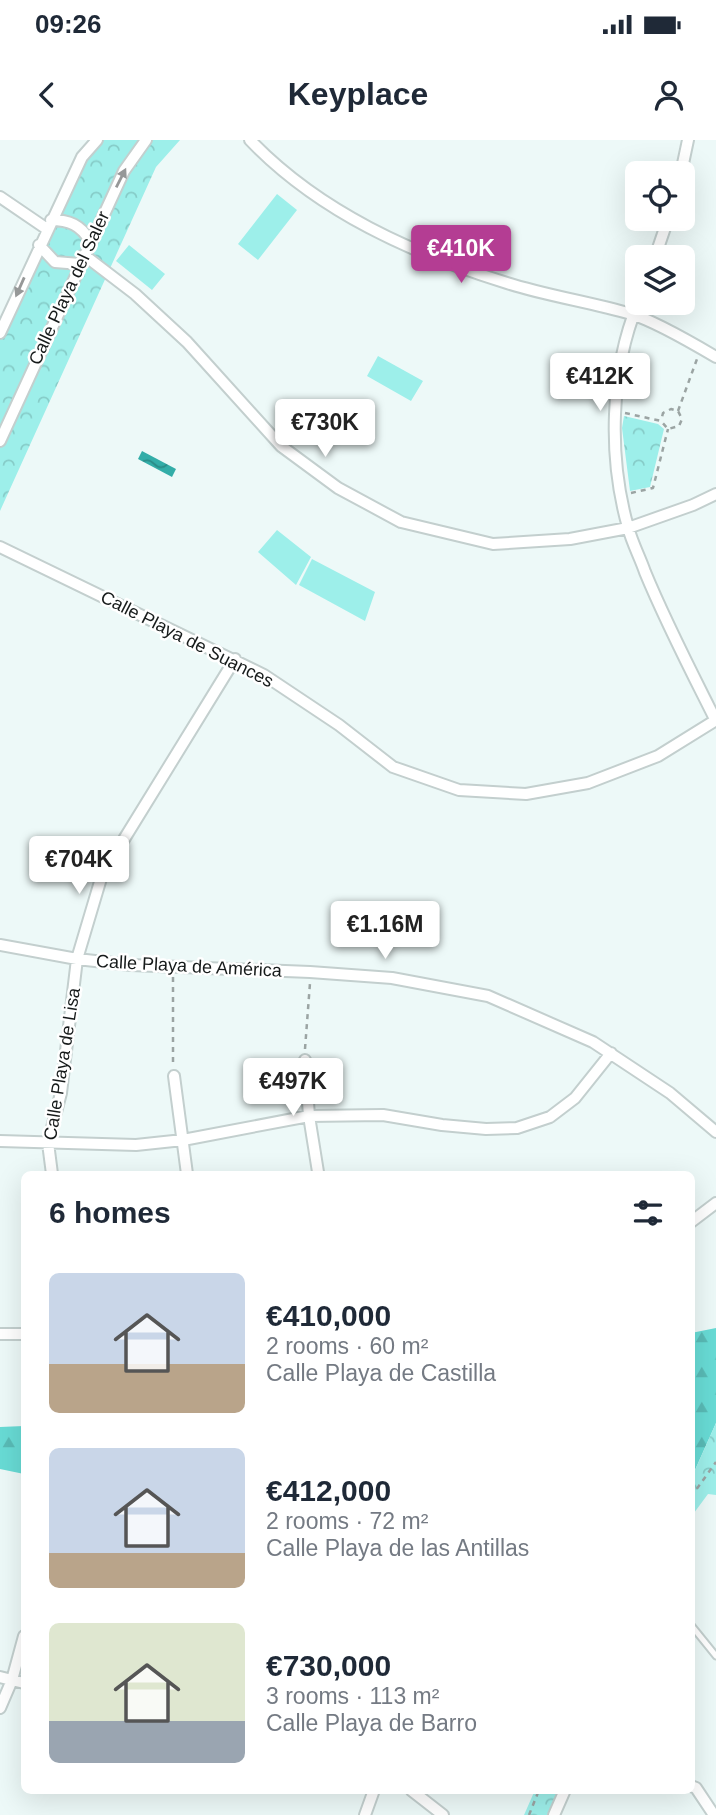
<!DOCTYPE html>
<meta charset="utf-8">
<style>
:root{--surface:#fff;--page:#f6f6f7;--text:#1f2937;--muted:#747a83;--accent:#b43d93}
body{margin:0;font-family:Helvetica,sans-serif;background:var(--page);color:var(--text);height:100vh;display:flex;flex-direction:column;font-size:26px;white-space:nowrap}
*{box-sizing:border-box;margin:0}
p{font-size:23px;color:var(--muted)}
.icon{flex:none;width:38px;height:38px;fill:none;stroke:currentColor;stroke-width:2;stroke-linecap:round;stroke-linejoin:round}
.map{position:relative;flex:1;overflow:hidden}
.side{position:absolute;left:21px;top:1031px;width:674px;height:623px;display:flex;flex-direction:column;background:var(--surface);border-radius:10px;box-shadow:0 7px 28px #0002}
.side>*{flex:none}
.controls{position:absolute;left:625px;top:21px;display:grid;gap:14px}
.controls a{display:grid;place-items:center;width:70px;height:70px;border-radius:10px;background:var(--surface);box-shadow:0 7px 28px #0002;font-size:35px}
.price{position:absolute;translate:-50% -60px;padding:0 16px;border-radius:7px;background:#fff;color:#222;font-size:23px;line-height:46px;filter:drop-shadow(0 2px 4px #0008)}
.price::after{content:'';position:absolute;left:50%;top:42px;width:21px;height:16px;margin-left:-10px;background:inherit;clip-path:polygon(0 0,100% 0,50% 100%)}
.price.on{background:var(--accent);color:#fff}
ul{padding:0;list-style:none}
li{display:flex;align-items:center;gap:21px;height:175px;padding:0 28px}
li span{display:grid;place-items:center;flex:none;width:196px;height:140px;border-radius:10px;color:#555}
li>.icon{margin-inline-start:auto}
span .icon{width:84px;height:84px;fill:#fffc;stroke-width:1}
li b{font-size:30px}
h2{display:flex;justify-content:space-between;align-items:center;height:84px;padding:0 28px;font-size:30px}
.status{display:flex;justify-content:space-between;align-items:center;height:49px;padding:0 35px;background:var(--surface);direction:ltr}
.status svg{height:19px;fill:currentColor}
header{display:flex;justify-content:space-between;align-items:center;height:91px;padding:0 28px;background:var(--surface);font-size:32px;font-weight:700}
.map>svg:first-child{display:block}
</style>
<div class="status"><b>09:26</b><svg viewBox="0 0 49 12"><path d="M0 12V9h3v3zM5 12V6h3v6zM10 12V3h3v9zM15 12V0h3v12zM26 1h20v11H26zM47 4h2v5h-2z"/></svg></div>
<header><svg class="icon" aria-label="back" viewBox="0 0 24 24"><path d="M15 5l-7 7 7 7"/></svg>Keyplace<svg class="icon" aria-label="person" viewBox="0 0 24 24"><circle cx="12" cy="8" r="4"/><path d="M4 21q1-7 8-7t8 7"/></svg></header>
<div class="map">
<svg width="716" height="1675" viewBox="0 0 716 1675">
<defs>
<pattern id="forest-firs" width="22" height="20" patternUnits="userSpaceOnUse" patternTransform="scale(1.75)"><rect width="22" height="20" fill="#68dbd5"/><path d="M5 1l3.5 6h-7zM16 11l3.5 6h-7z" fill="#59bbb6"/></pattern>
<pattern id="park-crowns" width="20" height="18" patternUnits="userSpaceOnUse" patternTransform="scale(1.75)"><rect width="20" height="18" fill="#9defea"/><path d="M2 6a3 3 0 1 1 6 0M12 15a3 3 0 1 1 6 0" fill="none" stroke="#86ccc8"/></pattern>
<pattern id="water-waves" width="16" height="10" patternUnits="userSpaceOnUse" patternTransform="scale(1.75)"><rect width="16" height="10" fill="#33ada8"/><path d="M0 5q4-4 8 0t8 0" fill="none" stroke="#2a8c88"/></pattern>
</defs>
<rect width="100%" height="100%" fill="#edf9f8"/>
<path fill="url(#forest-firs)" d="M716 1188V1283L691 1339V1193Z
M24 1286V1334L0 1329V1287Z"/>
<path fill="url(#park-crowns)" d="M94 0H180L156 27 0 371V185L41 90 82 15Z
M624 276 658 284 664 289 650 347 630 351 622 288Z
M716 1283V1355L708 1354 691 1377V1339Z
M535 1650H558L547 1675H524Z"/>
<path fill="#9defea" d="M277 54 297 70 258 120 238 104Z
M129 105 165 134 152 150 116 121Z
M378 216 423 241 411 261 367 236Z
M277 390 311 417 296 445 258 412Z
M312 419 375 452 365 481 299 445Z"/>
<path fill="url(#water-waves)" d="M142 311 176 329 172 337 138 319Z"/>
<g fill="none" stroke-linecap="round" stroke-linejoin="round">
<g stroke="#c3cfce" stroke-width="9">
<path id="service" d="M691 1485 716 1516"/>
</g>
<g stroke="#c3cfce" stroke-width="14">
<path id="minor" d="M250 0C319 72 413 114 507 143 548 156 590 162 631 174 655 181 694 204 716 217
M681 33 688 0
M0 57 47 89
M51 80C69 80 81 85 90 101
M39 105 55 122 80 124
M84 115 135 154 187 202 281 306 338 348 401 382 493 404 570 399 628 388 693 365 716 354
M655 117 668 79
M638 163C610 231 608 317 628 387 632 403 640 417 645 432 666 483 691 531 716 581
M0 193 82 17 97 0
M0 301 124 31 146 0
M0 407 264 535 339 585 393 627 459 650 526 654 588 643 658 616 716 580
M0 805 77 819 131 825 310 832 392 838 488 856 593 902 670 953 716 992
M305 920 309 976 318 1032
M174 936 187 1034
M0 1001 136 1005 183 1000 309 976 383 975 442 985 486 989 517 988 550 977 575 958 611 913
M52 1034 48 1003 61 953 77 819 102 735 235 519
M691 1082 716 1063
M0 1194H24
M0 1537 24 1543
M0 1568 12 1540 24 1496
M691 1646 696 1648 714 1675
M411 1650 443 1675
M365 1675 374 1650
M554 1675 565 1650"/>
</g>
<path stroke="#9ba4a3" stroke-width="2.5" stroke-dasharray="5 5" stroke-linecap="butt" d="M678 271 697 219
M625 273 661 281 668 289 679 286 682 279 678 271 671 269 663 273 661 281
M631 353 653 348 668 289
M173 837V925
M305 909 310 843
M691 1357 716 1322
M529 1675 539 1650"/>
<use href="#service" stroke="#fff" stroke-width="5"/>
<use href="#minor" stroke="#fff" stroke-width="10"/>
</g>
<defs><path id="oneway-solid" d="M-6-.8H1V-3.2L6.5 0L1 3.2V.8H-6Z" transform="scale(1.75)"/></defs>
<g fill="#969898">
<use href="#oneway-solid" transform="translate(121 38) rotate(-63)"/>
<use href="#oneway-solid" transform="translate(20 147) rotate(114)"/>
</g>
<g text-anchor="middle" stroke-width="5" stroke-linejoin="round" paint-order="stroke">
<g font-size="18" fill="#161a1a" stroke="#fff">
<text transform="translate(69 148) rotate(-65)" y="6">Calle Playa del Saler</text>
<text transform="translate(187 499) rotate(27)" y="6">Calle Playa de Suances</text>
<text transform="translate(189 826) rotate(3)" y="6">Calle Playa de América</text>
<text transform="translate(62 924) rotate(-81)" y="6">Calle Playa de Lisa</text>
</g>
</g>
</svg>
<div class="controls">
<a><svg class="icon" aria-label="locate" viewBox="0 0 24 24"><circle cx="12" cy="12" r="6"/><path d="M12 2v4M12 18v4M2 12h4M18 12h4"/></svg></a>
<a><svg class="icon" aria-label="layers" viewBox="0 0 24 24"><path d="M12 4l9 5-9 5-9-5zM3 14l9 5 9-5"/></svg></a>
</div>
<b class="price on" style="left:461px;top:145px">€410K</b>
<b class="price" style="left:600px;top:273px">€412K</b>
<b class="price" style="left:325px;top:319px">€730K</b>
<b class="price" style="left:79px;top:756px">€704K</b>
<b class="price" style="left:385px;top:821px">€1.16M</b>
<b class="price" style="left:293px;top:978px">€497K</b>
<section class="side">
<h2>6 homes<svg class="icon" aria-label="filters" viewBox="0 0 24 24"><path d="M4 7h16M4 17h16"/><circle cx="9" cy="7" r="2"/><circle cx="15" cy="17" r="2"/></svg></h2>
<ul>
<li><span style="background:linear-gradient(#c9d6e8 65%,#b9a48a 0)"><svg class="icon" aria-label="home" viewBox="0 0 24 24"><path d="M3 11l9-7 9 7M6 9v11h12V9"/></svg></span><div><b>€410,000</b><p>2 rooms · 60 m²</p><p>Calle Playa de Castilla</p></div></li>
<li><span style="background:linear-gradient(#c9d6e8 75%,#b9a48a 0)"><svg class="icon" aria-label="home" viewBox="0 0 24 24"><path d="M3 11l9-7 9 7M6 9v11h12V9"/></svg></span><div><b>€412,000</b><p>2 rooms · 72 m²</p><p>Calle Playa de las Antillas</p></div></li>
<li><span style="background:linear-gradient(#dfe7d0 70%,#9aa5b1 0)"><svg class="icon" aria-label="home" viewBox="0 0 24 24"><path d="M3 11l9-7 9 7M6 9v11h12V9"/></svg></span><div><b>€730,000</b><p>3 rooms · 113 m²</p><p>Calle Playa de Barro</p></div></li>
</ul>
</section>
</div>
